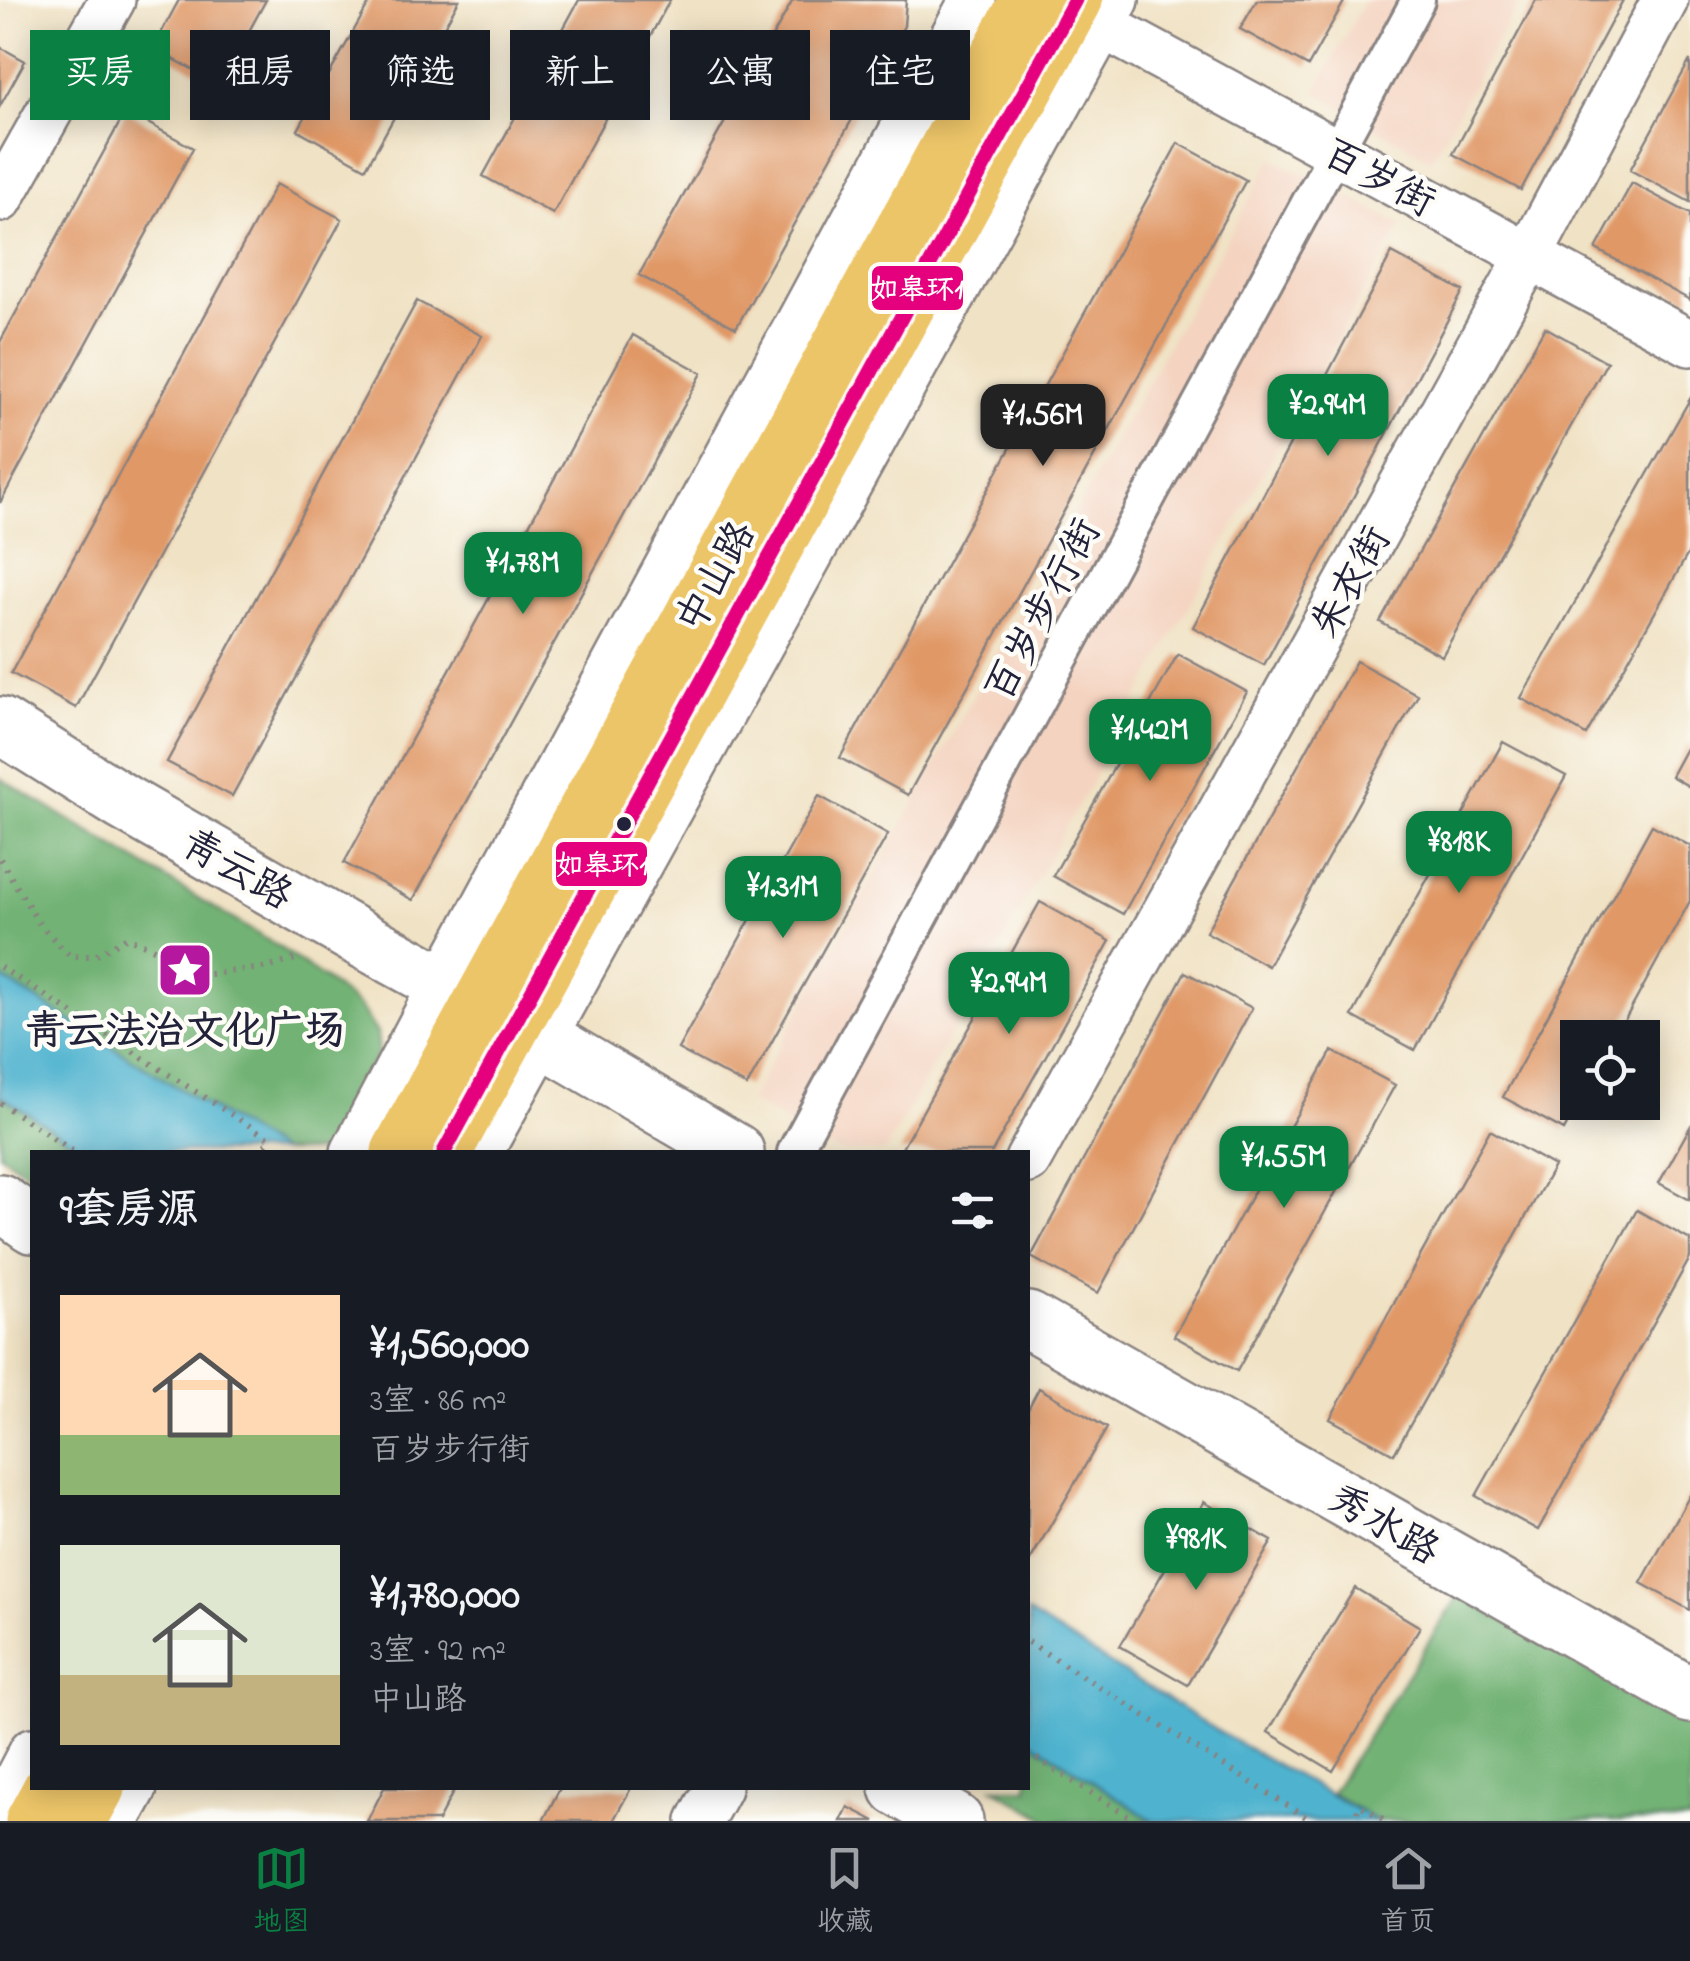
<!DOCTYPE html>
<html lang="zh">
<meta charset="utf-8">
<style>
:root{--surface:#171b24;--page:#242831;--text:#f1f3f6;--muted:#9ea1a6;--line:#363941;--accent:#0b8043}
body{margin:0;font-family:"Indie Flower","LXGW WenKai TC",sans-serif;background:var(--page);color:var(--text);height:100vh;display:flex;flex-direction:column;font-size:38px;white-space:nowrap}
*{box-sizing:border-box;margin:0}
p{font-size:32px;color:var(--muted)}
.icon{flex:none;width:55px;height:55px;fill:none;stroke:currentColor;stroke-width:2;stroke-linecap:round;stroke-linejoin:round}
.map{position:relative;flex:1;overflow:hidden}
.drawer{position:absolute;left:30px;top:1150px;width:1000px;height:640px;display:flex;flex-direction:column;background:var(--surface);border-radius:0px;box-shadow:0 5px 25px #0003}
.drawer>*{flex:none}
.banner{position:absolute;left:30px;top:30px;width:1000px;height:90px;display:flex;gap:20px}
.fabs{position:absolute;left:1560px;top:1020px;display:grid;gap:20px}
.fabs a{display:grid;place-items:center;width:100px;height:100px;border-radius:0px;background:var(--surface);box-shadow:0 5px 25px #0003;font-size:50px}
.price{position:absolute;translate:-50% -85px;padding:0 22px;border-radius:20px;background:var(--accent);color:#fff;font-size:32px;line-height:65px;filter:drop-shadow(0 2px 5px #0008)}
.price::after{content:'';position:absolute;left:50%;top:60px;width:30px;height:22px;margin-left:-15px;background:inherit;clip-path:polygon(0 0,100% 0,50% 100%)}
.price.on{background:#222;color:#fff}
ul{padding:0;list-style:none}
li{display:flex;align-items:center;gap:30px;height:250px;padding:0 30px}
li span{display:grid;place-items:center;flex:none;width:280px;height:200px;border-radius:0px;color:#555}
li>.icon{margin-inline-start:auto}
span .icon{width:120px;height:120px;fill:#fffc;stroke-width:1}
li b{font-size:42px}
h2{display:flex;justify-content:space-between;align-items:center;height:120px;padding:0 30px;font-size:42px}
.tag{padding:0 35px;border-radius:0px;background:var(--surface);box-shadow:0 5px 25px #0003;font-size:35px;line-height:90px}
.tag.on{background:var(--accent);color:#fff}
.dock{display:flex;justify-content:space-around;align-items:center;height:140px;border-top:2px solid var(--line);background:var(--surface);font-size:28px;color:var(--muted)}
.dock a{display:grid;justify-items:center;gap:5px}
.dock .on{color:var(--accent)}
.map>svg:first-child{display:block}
</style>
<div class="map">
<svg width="1690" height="1821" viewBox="0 0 1690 1821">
<rect width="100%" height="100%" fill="#fdfcf7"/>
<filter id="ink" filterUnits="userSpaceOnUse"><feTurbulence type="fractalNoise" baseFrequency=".01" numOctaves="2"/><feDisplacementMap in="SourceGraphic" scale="20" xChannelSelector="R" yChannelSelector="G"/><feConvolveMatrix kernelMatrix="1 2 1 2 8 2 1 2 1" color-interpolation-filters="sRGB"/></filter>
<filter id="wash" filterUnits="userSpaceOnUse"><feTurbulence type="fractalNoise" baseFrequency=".0048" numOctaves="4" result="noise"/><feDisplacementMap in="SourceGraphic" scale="40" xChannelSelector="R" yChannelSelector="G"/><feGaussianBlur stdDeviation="2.25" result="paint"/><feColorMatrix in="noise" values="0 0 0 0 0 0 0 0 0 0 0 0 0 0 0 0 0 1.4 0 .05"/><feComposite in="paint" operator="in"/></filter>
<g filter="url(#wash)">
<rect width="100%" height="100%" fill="#f0e2c4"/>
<path fill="#f4d3c0" d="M1365 0H1520L1431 160 1315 92Z
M1272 158 1402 224 885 1152H838L749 1101Z"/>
<path fill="#72b275" stroke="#4a6a58" stroke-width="2.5" d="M0 778 279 947 326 980 360 1007 377 1033 379 1052 325 1152H281L0 977Z
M0 1095 87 1152H32V1176L0 1154Z
M1459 1595 1690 1727V1821H1377L1331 1793Z
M1028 1739 1153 1821H1049L994 1788H1028Z"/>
<path fill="#50b3cf" stroke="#396a85" stroke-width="2.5" d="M0 977 281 1152H87L0 1095Z
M1028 1613 1226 1736 1377 1821H1153L1028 1739Z"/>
<g id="blocks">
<path fill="#e09866" d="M179 0H266L220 84 153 48Z
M371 0H459L366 168 298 130Z
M579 0H670L553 214 483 176Z
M793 0H906L904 26 736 328 639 275Z
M1257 0H1345L1308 66 1240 29Z
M1536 0H1623L1521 190 1453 154Z
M0 47 25 61 0 106Z
M1690 60V202L1630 170Z
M126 111 193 148 0 503V342Z
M1178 143 1246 180 908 795 840 758Z
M1632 183 1690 214V300L1596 249Z
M276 184 342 219 76 708 11 673Z
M1392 253 1463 291 1264 665 1193 627Z
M417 301 482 336 232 796 167 762Z
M1545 327 1607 362 1442 656 1380 622Z
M633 335 702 373 413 900 344 863Z
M1690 399V550L1586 735 1521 698Z
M1178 654 1247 692 1123 914 1053 876Z
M1356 661 1418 695 1268 966 1206 932Z
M1690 741V787L1671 776Z
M1503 742 1566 776 1415 1050 1352 1016Z
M819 796 888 834 747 1086 678 1049Z
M1652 825 1690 846V901L1615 1038H1578V1102H1579L1564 1130 1503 1097Z
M1040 902 1110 941 992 1152H900Z
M1185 972 1252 1008 1098 1293 1031 1257Z
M1332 1051 1395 1085 1237 1371 1174 1336Z
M1690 1127V1200L1659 1183Z
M1490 1130 1554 1166 1394 1454 1330 1419Z
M1637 1210 1690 1240V1258L1538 1530 1476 1496Z
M1039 1388 1107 1428 1028 1564V1409Z
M1690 1495V1610L1641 1583Z
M1204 1502 1272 1541 1188 1685 1120 1646Z
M1355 1588 1420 1627 1333 1771 1268 1732Z
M384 1788H455L438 1821H367Z
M560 1788H631L613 1821H543Z
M848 1807 875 1821H841Z"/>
</g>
</g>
<g filter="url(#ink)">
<use href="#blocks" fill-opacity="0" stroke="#898280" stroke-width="2.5"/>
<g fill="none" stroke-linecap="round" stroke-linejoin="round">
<g stroke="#898280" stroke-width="38">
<path id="pedestrian" d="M794 1152 1418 0"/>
</g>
<g stroke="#898280" stroke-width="50">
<path id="minor" d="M1076 11 1690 343
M0 199 112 0
M354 1152 443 983 973 0
M480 1152 1116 0
M1028 1160 1529 256 1665 0
M0 1812 32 1751
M116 1821 134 1788
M700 1821 718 1788"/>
</g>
<g stroke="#898280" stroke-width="60">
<path id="tertiary" d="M0 725 124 803 361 939 544 1039 736 1152
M0 1202 32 1225
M1028 1320 1690 1695
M898 1788 955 1821"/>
</g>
<g stroke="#898280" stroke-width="60">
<path id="primary" d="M399 1152 1028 0
M444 1152 1075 0
M33 1821 51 1788
M79 1821 97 1788"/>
</g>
<path stroke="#898280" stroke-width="6" stroke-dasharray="2.5 8" stroke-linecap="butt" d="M0 859 40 925 70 956H95L127 937 209 974 270 967 302 957
M0 967 270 1139 260 1152
M0 1103 74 1152
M1028 1642 1312 1821
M1028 1753 1136 1821
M1352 1821 1360 1805 1386 1821"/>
<use href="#pedestrian" stroke="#fff" stroke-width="32"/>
<use href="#minor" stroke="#fff" stroke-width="45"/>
<use href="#tertiary" stroke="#fff" stroke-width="55"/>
<use href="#primary" stroke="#edc569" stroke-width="55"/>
<g stroke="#fdfcf7" stroke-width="22">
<path id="bus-1" d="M444 1152 1075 0"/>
</g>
<use href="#bus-1" stroke="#e5007d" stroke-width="15"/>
</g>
</g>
<defs>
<g id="sight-square" transform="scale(2.875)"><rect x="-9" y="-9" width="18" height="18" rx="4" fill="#b5179e" stroke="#fdfcf7"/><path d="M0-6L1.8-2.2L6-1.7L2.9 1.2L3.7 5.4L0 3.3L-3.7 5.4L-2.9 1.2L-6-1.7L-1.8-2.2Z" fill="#fff"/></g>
</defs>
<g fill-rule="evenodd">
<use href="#sight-square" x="185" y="970"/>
</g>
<circle fill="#22223b" stroke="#fdfcf7" stroke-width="4" cx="624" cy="824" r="9"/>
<g text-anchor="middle" stroke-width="9" stroke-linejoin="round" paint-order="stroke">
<g font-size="40" fill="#22223b" stroke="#fdfcf7">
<text transform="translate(1380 176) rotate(28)" y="14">百岁街</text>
<text transform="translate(714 576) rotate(-61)" y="14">中山路</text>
<text transform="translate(1349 581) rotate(-61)" y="14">朱衣街</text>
<text transform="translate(1041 609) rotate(-62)" y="14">百岁步行街</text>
<text transform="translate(238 868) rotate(30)" y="14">青云路</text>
<text transform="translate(1385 1523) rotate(30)" y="14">秀水路</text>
</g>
<g font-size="40" font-weight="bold" fill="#22223b" stroke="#fdfcf7">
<text x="185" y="1043">青云法治文化广场</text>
</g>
</g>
<g stroke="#fdfcf7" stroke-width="4">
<rect x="870" y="264" width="95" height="48" rx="10" fill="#e5007d"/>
<rect x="554" y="840" width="95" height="48" rx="10" fill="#e5007d"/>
</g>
<g font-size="28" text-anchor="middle" font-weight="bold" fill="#fff">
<text x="917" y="298">如皋环1</text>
<text x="602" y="874">如皋环1</text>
</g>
</svg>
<div class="fabs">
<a><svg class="icon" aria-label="locate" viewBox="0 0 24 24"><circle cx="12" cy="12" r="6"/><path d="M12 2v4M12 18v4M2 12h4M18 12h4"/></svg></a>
</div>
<b class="price" style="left:1328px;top:459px">¥2.94M</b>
<b class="price on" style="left:1043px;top:469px">¥1.56M</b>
<b class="price" style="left:523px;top:617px">¥1.78M</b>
<b class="price" style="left:1150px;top:784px">¥1.42M</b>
<b class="price" style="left:1459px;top:896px">¥818K</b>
<b class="price" style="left:783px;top:941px">¥1.31M</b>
<b class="price" style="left:1009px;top:1037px">¥2.94M</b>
<b class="price" style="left:1284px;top:1211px">¥1.55M</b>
<b class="price" style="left:1196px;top:1593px">¥981K</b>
<div class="banner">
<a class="tag on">买房</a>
<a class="tag">租房</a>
<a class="tag">筛选</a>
<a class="tag">新上</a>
<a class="tag">公寓</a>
<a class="tag">住宅</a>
</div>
<section class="drawer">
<h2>9套房源<svg class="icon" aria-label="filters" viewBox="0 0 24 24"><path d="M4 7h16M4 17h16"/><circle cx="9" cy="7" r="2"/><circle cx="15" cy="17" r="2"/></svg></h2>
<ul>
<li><span style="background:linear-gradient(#ffd9b3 70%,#8fb573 0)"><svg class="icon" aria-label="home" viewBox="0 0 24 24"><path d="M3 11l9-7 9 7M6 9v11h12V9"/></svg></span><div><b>¥1,560,000</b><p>3室 · 86 m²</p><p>百岁步行街</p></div></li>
<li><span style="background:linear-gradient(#dfe7d0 65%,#c2b280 0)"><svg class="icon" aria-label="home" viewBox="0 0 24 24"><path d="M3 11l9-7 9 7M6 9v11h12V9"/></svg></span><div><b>¥1,780,000</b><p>3室 · 92 m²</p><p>中山路</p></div></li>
</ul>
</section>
</div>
<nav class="dock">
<a class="on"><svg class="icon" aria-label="map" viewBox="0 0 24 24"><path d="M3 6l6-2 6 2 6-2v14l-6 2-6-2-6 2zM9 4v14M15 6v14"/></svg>地图</a>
<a><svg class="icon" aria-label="saved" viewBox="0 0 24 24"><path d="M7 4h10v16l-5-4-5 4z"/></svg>收藏</a>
<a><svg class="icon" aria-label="home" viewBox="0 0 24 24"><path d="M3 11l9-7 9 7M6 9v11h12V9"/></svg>首页</a>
</nav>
